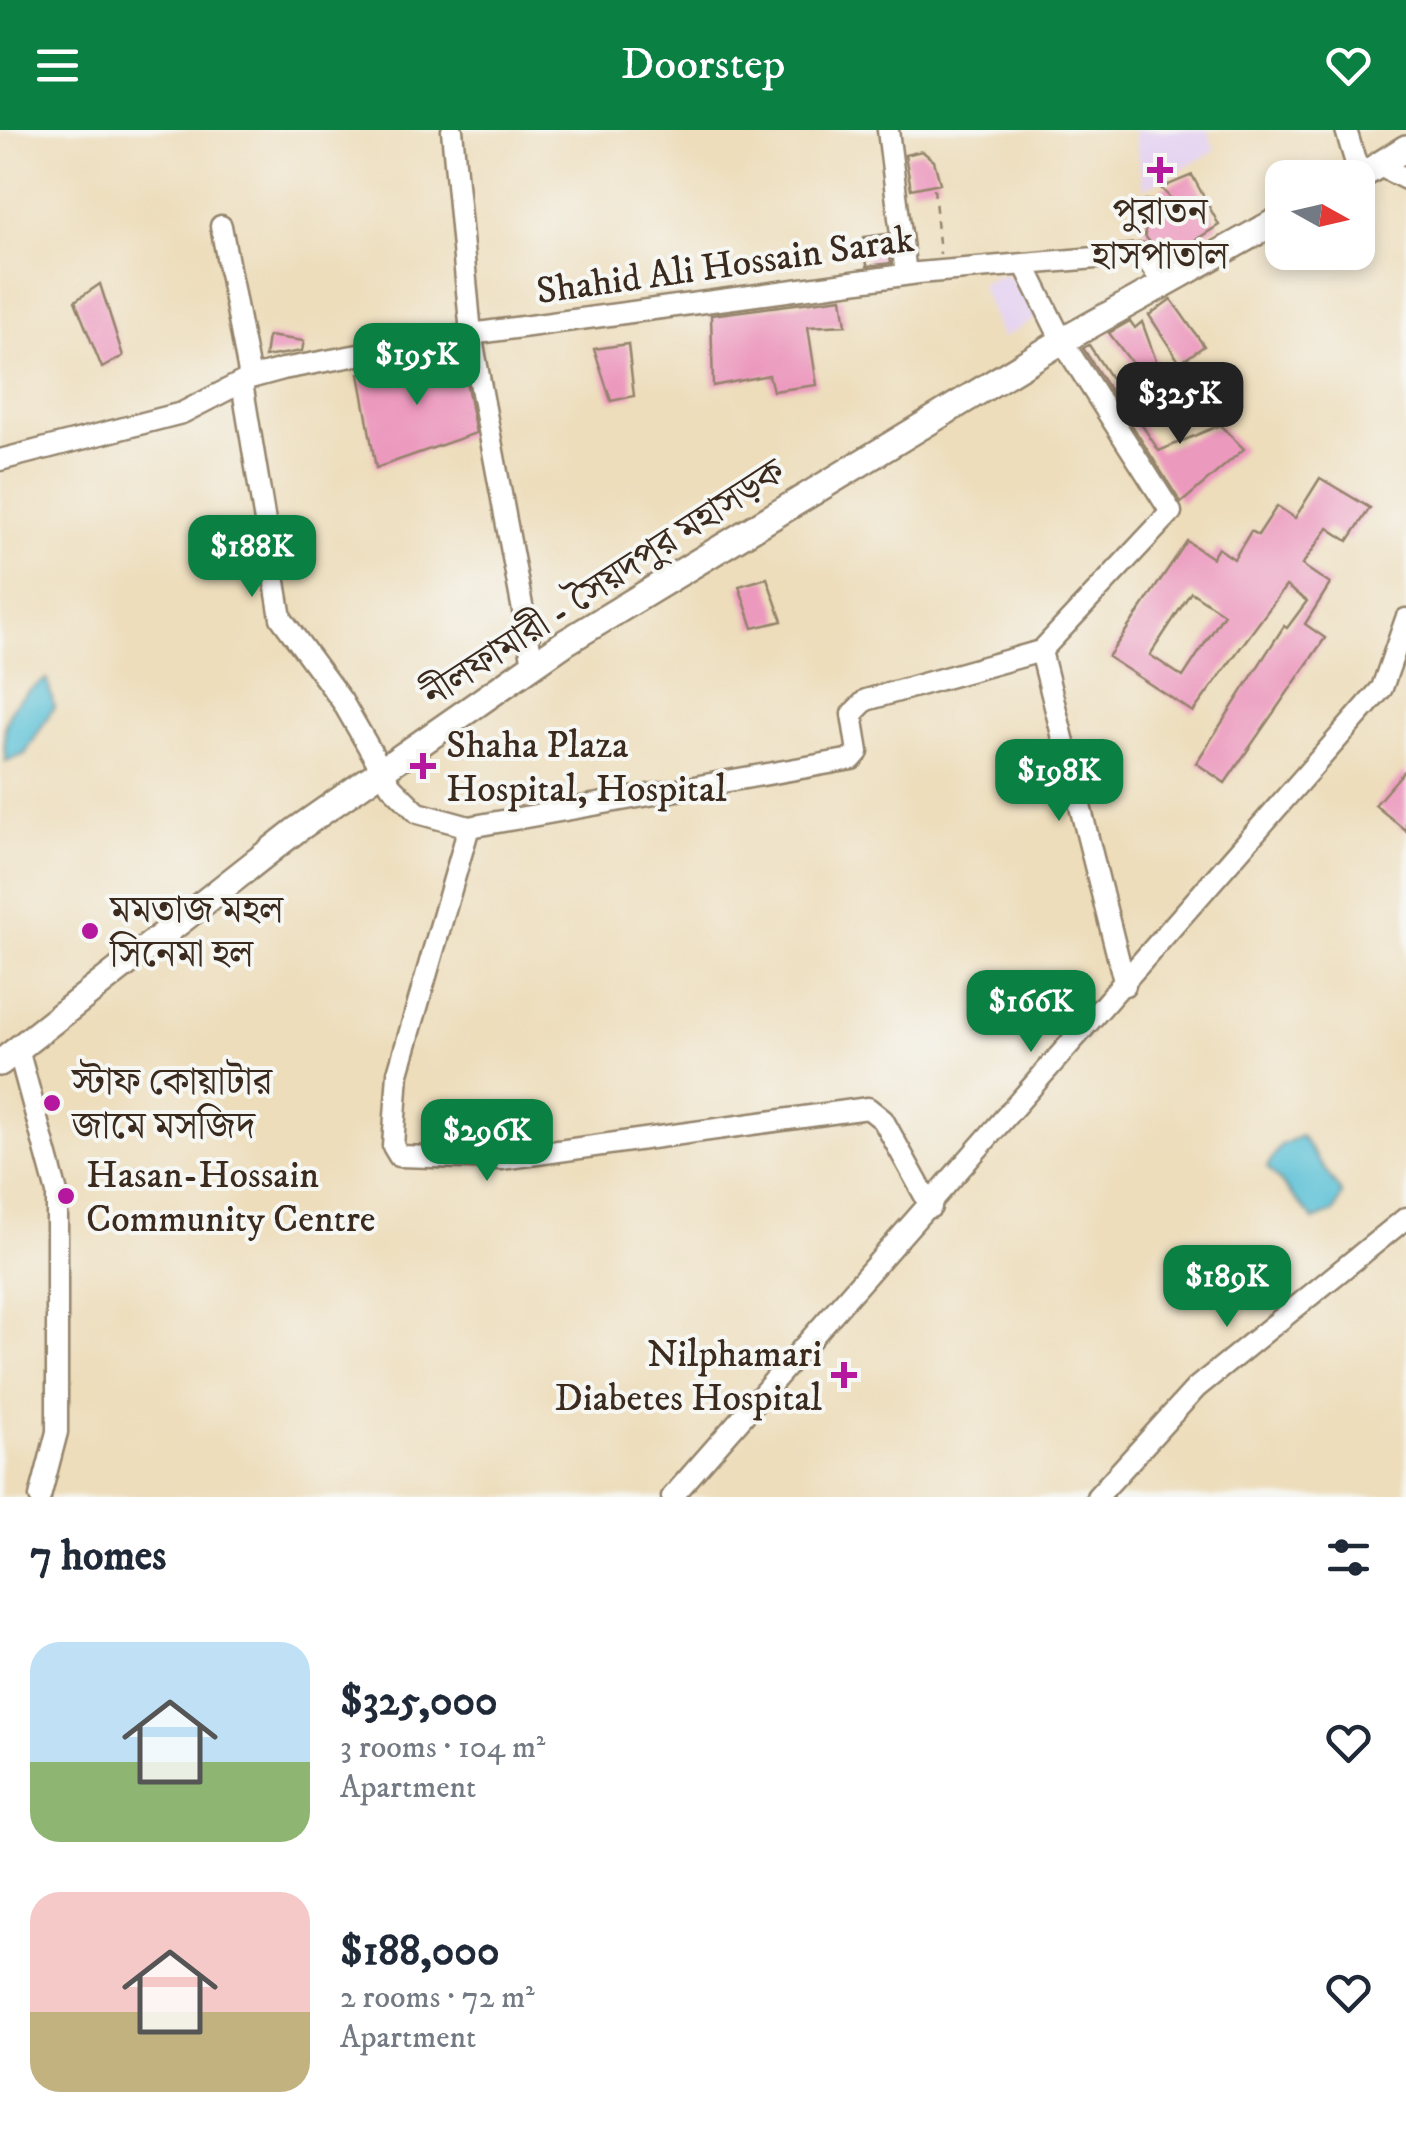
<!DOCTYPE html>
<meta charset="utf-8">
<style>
:root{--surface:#fff;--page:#f2f2f3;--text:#1f2937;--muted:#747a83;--accent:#0b8043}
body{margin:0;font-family:"IM FELL DW Pica","Noto Serif Bengali",serif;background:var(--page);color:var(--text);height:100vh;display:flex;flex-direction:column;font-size:38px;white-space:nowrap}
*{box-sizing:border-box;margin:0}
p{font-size:32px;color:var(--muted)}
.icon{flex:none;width:55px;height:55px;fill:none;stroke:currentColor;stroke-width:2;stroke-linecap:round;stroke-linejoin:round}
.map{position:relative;height:1367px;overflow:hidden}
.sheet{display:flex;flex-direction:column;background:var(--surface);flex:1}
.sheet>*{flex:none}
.needle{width:65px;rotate:98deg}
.tools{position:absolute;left:1265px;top:30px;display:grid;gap:20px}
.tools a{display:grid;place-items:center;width:110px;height:110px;border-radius:20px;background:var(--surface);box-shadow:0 5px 15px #0003;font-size:50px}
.price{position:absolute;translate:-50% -85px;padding:0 22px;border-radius:20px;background:var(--accent);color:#fff;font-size:32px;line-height:65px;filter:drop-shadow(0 2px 5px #0008)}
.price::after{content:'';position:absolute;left:50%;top:60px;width:30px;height:22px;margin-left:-15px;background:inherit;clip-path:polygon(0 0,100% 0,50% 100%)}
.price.selected{background:#222;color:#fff}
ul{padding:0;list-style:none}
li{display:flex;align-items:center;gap:30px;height:250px;padding:0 30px}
li span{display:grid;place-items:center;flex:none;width:280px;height:200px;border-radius:30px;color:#555}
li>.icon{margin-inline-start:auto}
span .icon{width:120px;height:120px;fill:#fffc;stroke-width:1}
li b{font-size:42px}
h2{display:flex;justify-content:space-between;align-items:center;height:120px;padding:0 30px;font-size:42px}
header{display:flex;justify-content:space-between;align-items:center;height:130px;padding:0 30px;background:var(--accent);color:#fff;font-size:45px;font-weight:600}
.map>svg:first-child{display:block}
</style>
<header><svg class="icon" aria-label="menu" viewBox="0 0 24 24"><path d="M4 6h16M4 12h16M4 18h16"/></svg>Doorstep<svg class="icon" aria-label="heart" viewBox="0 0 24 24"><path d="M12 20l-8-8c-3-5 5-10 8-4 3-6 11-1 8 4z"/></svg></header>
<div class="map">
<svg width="1406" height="1367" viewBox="0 0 1406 1367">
<rect width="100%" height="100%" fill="#f6f6f2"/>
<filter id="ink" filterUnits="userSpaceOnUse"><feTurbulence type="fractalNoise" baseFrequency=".01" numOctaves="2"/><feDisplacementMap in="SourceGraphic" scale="20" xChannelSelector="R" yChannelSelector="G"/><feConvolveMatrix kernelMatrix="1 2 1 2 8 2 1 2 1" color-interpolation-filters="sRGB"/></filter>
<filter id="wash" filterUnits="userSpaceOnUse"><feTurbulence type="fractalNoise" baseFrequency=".0048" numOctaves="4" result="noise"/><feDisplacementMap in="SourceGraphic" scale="40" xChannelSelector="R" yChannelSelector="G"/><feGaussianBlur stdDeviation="2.25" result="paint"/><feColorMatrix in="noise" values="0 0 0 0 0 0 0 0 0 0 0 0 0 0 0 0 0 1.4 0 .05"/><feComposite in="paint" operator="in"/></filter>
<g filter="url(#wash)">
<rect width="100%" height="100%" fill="#edddbb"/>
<path fill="#e5d3f1" d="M1134 0H1208L1215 21 1144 59Z
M1001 145 1024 152 1043 184 1002 208 980 154Z"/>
<path fill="#57bfd5" stroke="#49747a" stroke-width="2.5" d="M47 549 54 577 25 624 6 632C0 588 9 571 47 549Z
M1301 1006 1342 1064 1334 1082 1314 1090 1267 1037 1281 1015Z"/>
<g id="blocks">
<path fill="#ec99be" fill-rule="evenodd" d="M922 21 934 31 940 53 911 59 905 25Z
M1192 45 1219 95 1164 130 1145 106V70L1174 72 1161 58Z
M887 104 891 133 867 136 864 107Z
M100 154 123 226 102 238 75 171Z
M842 168 846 195 808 197 817 255 773 261 769 245 713 256 711 185Z
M1171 169 1204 216 1180 233 1149 185Z
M1130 191 1135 198 1142 192 1167 261 1158 267 1109 203Z
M268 206 304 211 302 221 265 227Z
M628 214 634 266 611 271 594 219Z
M1089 215 1159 321 1220 295 1244 319 1181 373 1083 218Z
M461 224 476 303 376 338 359 244Z
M1320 348 1370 378 1348 411 1328 398 1302 435 1330 454 1305 494 1325 508 1225 653 1196 633 1284 496 1287 498 1307 471 1286 456 1193 582 1108 527 1187 411 1212 428 1218 418 1234 429 1251 401 1258 405 1277 376 1295 388ZM1191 462 1224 484 1183 547 1150 525Z
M767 448 782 491 753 498 739 456Z
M1406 639V701L1375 675Z"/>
</g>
</g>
<g filter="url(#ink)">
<use href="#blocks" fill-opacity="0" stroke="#94846c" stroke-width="2.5"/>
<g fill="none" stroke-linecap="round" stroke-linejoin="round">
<g stroke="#94846c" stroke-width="25">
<path id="minor" d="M452 0 471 204 533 534
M888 0 906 144
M1346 0 1360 47
M1378 35 1406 49
M221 96 250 248
M242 253 281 488 342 571 391 656 418 683 469 697 852 629 858 622 852 584 866 570 1041 521 1171 382 1062 211 1024 134
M0 330 182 283 250 248 283 239 471 204 918 143 1143 124 1163 153
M1041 521 1125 855
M469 697 398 943 393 1016 399 1026 501 1029 868 978 883 990 931 1077
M18 919 57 1063V1302L40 1367
M672 1367 1382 558 1406 489
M1097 1367 1196 1258 1406 1088"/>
</g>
<g stroke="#94846c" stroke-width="30">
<path id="major" d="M1358 48 1406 18
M0 933 295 701 566 512 1062 211 1282 88"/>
</g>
<path stroke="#94846c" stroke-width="2.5" stroke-dasharray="8 8" stroke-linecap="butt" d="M934 58 940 124"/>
<use href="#minor" stroke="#fff" stroke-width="20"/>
<use href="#major" stroke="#fff" stroke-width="25"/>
</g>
</g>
<g fill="#b5179e" stroke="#f6f6f2" stroke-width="4">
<path d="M1155 25h10v10h10v10h-10v10h-10v-10h-10v-10h10z"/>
<path d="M418 621h10v10h10v10h-10v10h-10v-10h-10v-10h10z"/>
<circle cx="90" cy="801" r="10"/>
<circle cx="52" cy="973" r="10"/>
<circle cx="66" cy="1066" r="10"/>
<path d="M839 1230h10v10h10v10h-10v10h-10v-10h-10v-10h10z"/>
</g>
<g text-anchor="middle" stroke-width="8" stroke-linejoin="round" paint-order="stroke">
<g font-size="38" fill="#3b2a1e" stroke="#f6f6f2" text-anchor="start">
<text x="1160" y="94" text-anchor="middle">পুরাতন<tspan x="1160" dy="44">হাসপাতাল</tspan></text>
<text x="446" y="627">Shaha Plaza<tspan x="446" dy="44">Hospital, Hospital</tspan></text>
<text x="110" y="792">মমতাজ মহল<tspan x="110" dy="44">সিনেমা হল</tspan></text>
<text x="72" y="964">স্টাফ কোয়াটার<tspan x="72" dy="44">জামে মসজিদ</tspan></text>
<text x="86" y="1057">Hasan-Hossain<tspan x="86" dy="44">Community Centre</tspan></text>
<text x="822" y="1236" text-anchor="end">Nilphamari<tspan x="822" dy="44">Diabetes Hospital</tspan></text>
</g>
<g font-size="38" fill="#3b2a1e" stroke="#f6f6f2">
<text transform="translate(725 134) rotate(-8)" y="13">Shahid Ali Hossain Sarak</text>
<text transform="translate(603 452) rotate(-33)" y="13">নীলফামারী - সৈয়দপুর মহাসড়ক</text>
</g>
</g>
</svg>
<div class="tools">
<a><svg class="needle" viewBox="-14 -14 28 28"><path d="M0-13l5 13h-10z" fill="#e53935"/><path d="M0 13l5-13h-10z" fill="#747a83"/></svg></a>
</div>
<b class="price" style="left:417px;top:278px">$195K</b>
<b class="price selected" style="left:1180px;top:317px">$325K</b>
<b class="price" style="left:252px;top:470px">$188K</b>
<b class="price" style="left:1059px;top:694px">$198K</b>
<b class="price" style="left:1031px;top:925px">$166K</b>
<b class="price" style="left:487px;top:1054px">$296K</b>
<b class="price" style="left:1227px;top:1200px">$189K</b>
</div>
<section class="sheet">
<h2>7 homes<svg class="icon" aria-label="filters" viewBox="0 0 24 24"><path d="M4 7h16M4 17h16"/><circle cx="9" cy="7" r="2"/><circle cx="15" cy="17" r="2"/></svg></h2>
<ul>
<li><span style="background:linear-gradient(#bfe0f5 60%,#8fb573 0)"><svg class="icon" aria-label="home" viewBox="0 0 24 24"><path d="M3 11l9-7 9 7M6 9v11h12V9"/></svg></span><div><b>$325,000</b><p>3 rooms · 104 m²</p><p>Apartment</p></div><svg class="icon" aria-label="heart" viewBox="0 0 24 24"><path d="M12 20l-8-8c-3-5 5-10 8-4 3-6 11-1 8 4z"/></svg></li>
<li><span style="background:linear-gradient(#f6c9c9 60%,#c2b280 0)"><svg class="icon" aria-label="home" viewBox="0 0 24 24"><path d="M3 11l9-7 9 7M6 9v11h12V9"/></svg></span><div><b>$188,000</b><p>2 rooms · 72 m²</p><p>Apartment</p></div><svg class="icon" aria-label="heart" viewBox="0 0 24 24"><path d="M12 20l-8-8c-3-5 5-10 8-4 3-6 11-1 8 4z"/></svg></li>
</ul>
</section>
